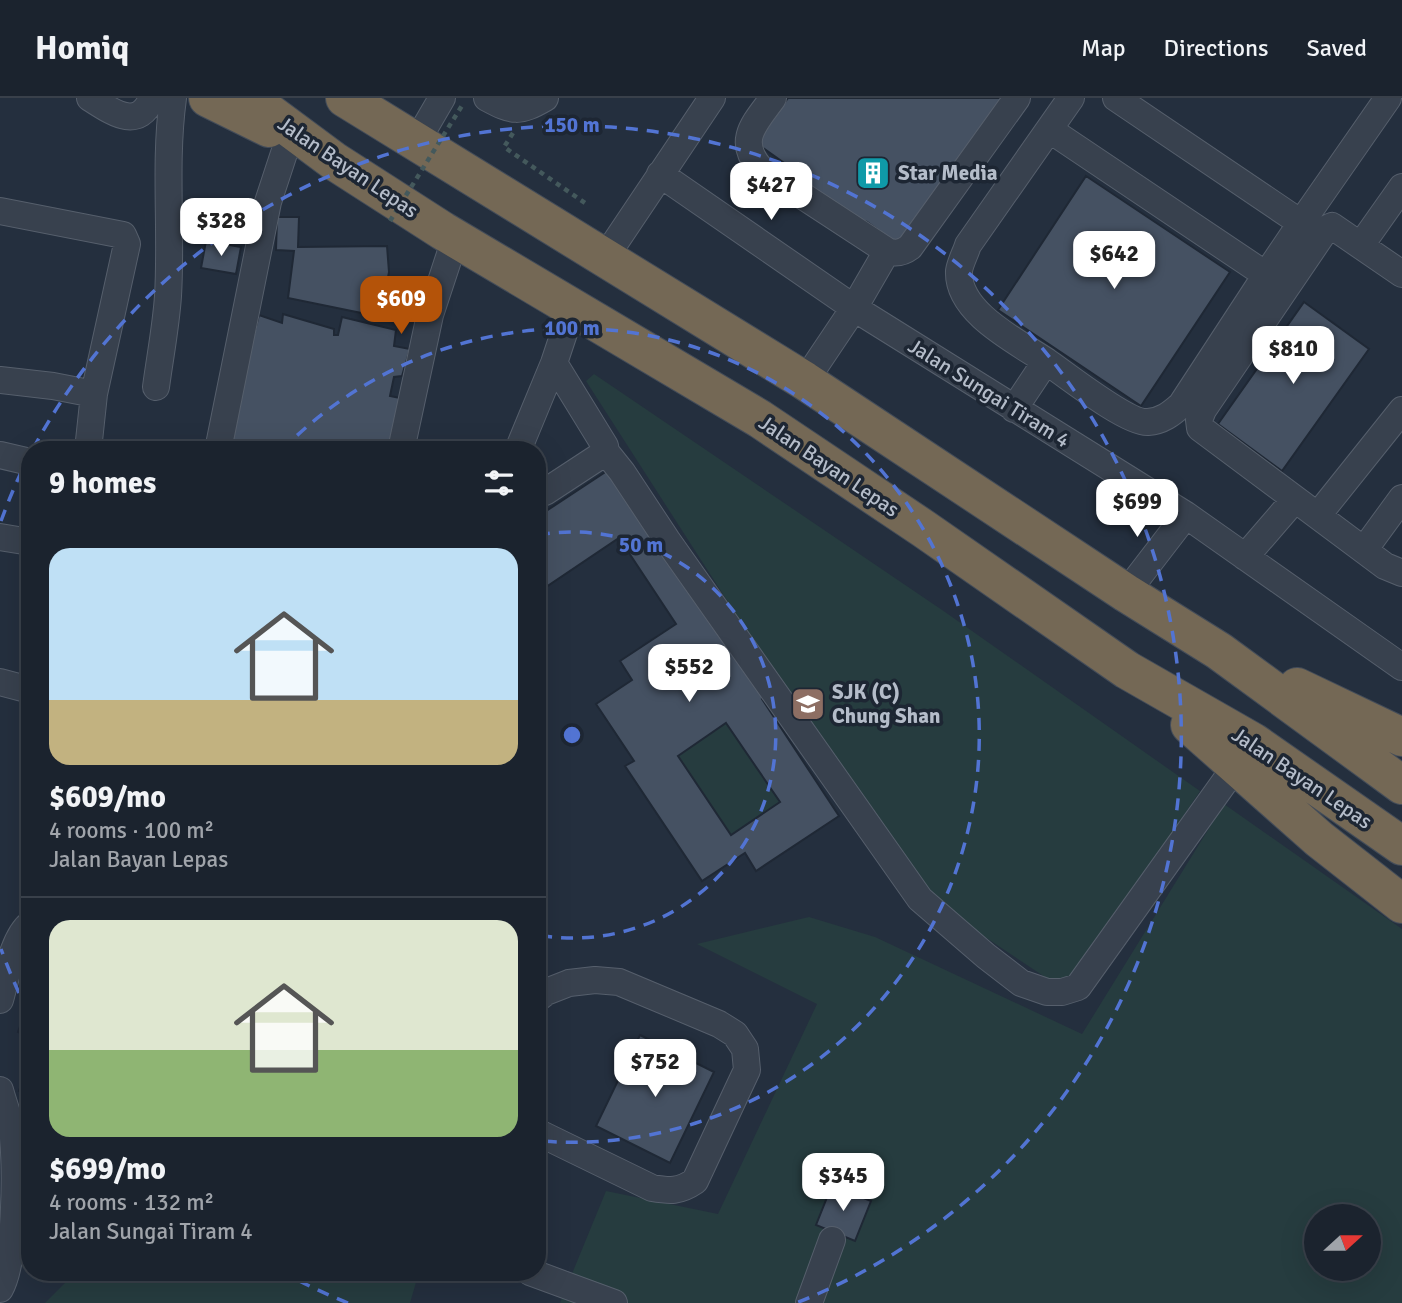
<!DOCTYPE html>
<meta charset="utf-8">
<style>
:root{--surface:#1b232e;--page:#242b36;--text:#f1f3f6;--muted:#a0a4aa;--line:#39404a;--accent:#b45309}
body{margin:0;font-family:Signika,sans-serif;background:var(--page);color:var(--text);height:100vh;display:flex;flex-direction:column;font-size:26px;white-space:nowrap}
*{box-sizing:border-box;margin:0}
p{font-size:23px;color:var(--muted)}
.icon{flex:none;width:38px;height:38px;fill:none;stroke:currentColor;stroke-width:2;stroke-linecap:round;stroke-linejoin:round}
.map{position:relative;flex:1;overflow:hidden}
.sheet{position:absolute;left:21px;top:343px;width:525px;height:840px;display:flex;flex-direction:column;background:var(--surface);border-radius:28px;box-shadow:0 7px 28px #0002,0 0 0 2px var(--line)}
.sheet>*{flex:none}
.needle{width:46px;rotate:69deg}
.fabs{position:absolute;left:1304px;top:1106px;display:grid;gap:14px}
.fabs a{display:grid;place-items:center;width:77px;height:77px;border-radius:50%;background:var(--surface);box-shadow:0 7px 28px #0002,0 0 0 2px var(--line);font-size:35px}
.price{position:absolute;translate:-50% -60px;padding:0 16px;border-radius:14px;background:#fff;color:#222;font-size:23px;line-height:46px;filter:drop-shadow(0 2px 4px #0008)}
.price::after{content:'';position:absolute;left:50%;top:42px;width:21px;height:16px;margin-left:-10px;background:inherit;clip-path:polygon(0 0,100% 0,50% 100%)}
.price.on{background:var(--accent);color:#fff}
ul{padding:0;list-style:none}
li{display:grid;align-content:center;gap:14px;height:371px;padding:0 28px}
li+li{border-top:2px solid var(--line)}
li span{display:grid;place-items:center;height:217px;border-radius:21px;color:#555}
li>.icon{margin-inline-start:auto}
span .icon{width:126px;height:126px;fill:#fffc;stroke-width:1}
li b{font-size:30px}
h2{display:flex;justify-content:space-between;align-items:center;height:84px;padding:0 28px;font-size:30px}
header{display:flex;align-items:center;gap:42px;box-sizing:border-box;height:98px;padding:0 35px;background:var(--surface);border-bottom:2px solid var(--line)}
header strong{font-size:33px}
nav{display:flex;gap:38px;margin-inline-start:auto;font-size:24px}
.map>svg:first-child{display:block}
</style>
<header>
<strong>Homiq</strong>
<nav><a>Map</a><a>Directions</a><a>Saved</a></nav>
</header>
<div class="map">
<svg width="1402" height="1205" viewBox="0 0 1402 1205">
<rect width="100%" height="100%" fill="#242f3e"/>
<path fill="#263c3f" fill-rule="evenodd" d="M594 276 945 514 1200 693 1075 881 1057 887 946 813 870 725 586 283Z
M726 625 780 704 731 737 678 658Z
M1224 706 1402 831V1205H560L606 1093 718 1116 817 906 697 846 809 819 875 839 1082 936ZM1316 1118H1368V1171H1316Z
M76 1174H419L410 1205H45Z"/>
<path fill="#455162" stroke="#1f2835" stroke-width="2" fill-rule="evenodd" d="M788 0H1005L900 148 867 124 844 116 804 84 787 67 756 45Z
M1086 78 1230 174 1141 308 998 212Z
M277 119H299L298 149 387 148 389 174 381 219 288 200 294 153 276 152Z
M206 143 241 149 236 176 201 170Z
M1304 204 1369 251 1282 373 1218 326Z
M283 216 334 231V237H338L342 219 396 232 394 248 410 251 402 278 394 279 390 298 400 300 392 352H251L252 349 226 343 259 217 282 225Z
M610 371 767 597 762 601 839 718 756 773 745 755 702 783 625 668 634 663 596 606 632 582 620 563 676 526 619 440 546 489 537 475V419ZM726 625 780 704 731 737 678 658Z
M30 901V939L18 934Z
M640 937 714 974 670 1065 596 1028Z
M30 962V997L19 993Z
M832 1087 871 1103 855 1143 816 1127Z"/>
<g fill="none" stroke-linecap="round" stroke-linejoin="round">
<g stroke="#565f6c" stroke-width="28">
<path id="minor" d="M90 0C111 13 138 34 152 0
M487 0C513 14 519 15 545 0
M773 0C755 25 736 42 760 70L887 153C896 156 902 155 910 149L1017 0
M1116 0 1301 125 1388 0
M417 43 442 0
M660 76 854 210 1186 417 1402 569
M0 113 123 137 127 146 94 296 53 288 0 282
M1361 147 1402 89
M604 161 712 0
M1402 176 1332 128 1326 131 1203 312 1199 322 1200 330 1385 468 1402 475
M1266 177 1301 125
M1046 263C1065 276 1128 326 1148 324 1162 323 1171 316 1181 307L1266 177 1050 32
M805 283 854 210 887 153
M156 289C160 259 166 228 168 198 172 132 164 66 173 0
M1014 311 1046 263C1016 243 957 214 959 173 960 165 966 154 968 147L1071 0
M88 352 94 296
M218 352 268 104 289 40
M401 352 430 217 455 141
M518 352 554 265 572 211
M606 354 622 374 667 442 920 801 986 858 1021 885 1047 894H1062L1078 889 1236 668
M0 357 30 364
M537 389 545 394 606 354 605 348 554 265
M1318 417 1402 312
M0 439 24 443 30 442
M1364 452 1402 400
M1245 459 1295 401
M1126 495 1186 417
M0 584 30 592
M537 901 546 894 569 885 595 882 619 884 719 926 735 936 745 951 747 972 695 1083C679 1094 670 1093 652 1090L537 1034
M0 902C6 881 13 839 30 826
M0 992C4 1007 11 1024 13 1040 16 1073 16 1163 0 1191
M530 1174 614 1205
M809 1205 832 1142"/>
</g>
<g stroke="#434c59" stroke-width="40">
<path id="highway" d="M208 0 269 30
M249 0 334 63 443 133 760 321 924 431 1127 572 1253 644 1402 748
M345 0 805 283 1126 495 1219 553 1402 687
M1297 589 1402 639
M1190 627 1319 741 1402 806"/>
</g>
<path stroke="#44595c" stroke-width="4.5" stroke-dasharray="5 5" stroke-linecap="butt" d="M513 35 504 49 585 105"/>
<use href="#minor" stroke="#38414e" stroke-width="26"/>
<use href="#highway" stroke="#746855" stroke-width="38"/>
<path stroke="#44595c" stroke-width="4.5" stroke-dasharray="5 5" stroke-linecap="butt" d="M390 123 463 6"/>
</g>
<g fill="none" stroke="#5274d3" stroke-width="3.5" stroke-dasharray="12 9">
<path d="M538 437A203 203 0 1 1 538 837"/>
<path d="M282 352A407 407 0 1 1 540 1043"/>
<path d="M348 1205A610 610 0 0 1 286 1176M28 914A610 610 0 0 1 1 851M1 423A610 610 0 0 1 28 360M33 351A610 610 0 1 1 796 1205"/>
</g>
<defs>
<g id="building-square" transform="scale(1.75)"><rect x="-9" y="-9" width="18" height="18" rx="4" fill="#0f9aa8" stroke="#1d2633"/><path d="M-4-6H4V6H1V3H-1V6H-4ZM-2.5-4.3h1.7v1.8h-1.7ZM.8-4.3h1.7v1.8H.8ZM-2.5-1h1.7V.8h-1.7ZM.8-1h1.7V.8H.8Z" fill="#fff"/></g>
<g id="school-square" transform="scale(1.75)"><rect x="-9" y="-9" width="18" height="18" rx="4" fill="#8d6e63" stroke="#1d2633"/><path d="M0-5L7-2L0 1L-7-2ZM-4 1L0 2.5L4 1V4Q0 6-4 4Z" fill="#fff"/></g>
</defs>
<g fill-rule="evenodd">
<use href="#building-square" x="873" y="75"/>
<use href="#school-square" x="808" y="606"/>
</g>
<g text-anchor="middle" stroke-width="7" stroke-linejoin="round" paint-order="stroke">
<g font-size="21" fill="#b4bcc9" stroke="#1d2633">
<text transform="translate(348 69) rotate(34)" y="7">Jalan Bayan Lepas</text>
<text transform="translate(989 295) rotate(32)" y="7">Jalan Sungai Tiram 4</text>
<text transform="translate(829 368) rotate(34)" y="7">Jalan Bayan Lepas</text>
<text transform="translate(1302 680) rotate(34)" y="7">Jalan Bayan Lepas</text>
</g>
<g font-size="21" font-weight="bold" fill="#b4bcc9" stroke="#1d2633" text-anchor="start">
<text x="898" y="82">Star Media</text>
<text x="832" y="601">SJK (C)<tspan x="832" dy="24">Chung Shan</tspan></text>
</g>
</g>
<circle cx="572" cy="637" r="10" fill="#5274d3" stroke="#1d2633" stroke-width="3.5"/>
<g font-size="21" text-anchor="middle" font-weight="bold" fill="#5274d3" stroke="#1d2633" stroke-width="7" stroke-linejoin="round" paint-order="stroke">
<text x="572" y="34">150 m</text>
<text x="572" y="237">100 m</text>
<text x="641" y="454">50 m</text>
</g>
</svg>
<div class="fabs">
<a><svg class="needle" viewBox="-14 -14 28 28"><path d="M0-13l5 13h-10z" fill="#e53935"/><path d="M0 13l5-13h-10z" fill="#a0a4aa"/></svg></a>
</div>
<b class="price" style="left:771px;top:124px">$427</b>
<b class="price" style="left:221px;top:160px">$328</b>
<b class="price" style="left:1114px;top:193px">$642</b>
<b class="price on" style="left:401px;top:238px">$609</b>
<b class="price" style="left:1293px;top:288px">$810</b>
<b class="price" style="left:1137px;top:441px">$699</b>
<b class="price" style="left:689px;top:606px">$552</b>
<b class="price" style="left:655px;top:1001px">$752</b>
<b class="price" style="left:843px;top:1115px">$345</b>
<section class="sheet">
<h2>9 homes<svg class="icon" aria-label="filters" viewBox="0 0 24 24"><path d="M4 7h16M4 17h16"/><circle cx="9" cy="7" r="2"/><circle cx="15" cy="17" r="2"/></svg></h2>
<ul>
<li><span style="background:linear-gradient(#bfe0f5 70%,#c2b280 0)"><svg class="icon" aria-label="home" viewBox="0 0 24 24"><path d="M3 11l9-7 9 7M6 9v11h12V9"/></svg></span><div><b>$609/mo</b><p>4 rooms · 100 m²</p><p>Jalan Bayan Lepas</p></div></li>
<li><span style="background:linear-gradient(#dfe7d0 60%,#8fb573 0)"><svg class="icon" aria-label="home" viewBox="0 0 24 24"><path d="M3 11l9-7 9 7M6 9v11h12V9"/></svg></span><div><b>$699/mo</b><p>4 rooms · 132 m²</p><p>Jalan Sungai Tiram 4</p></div></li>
</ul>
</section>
</div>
